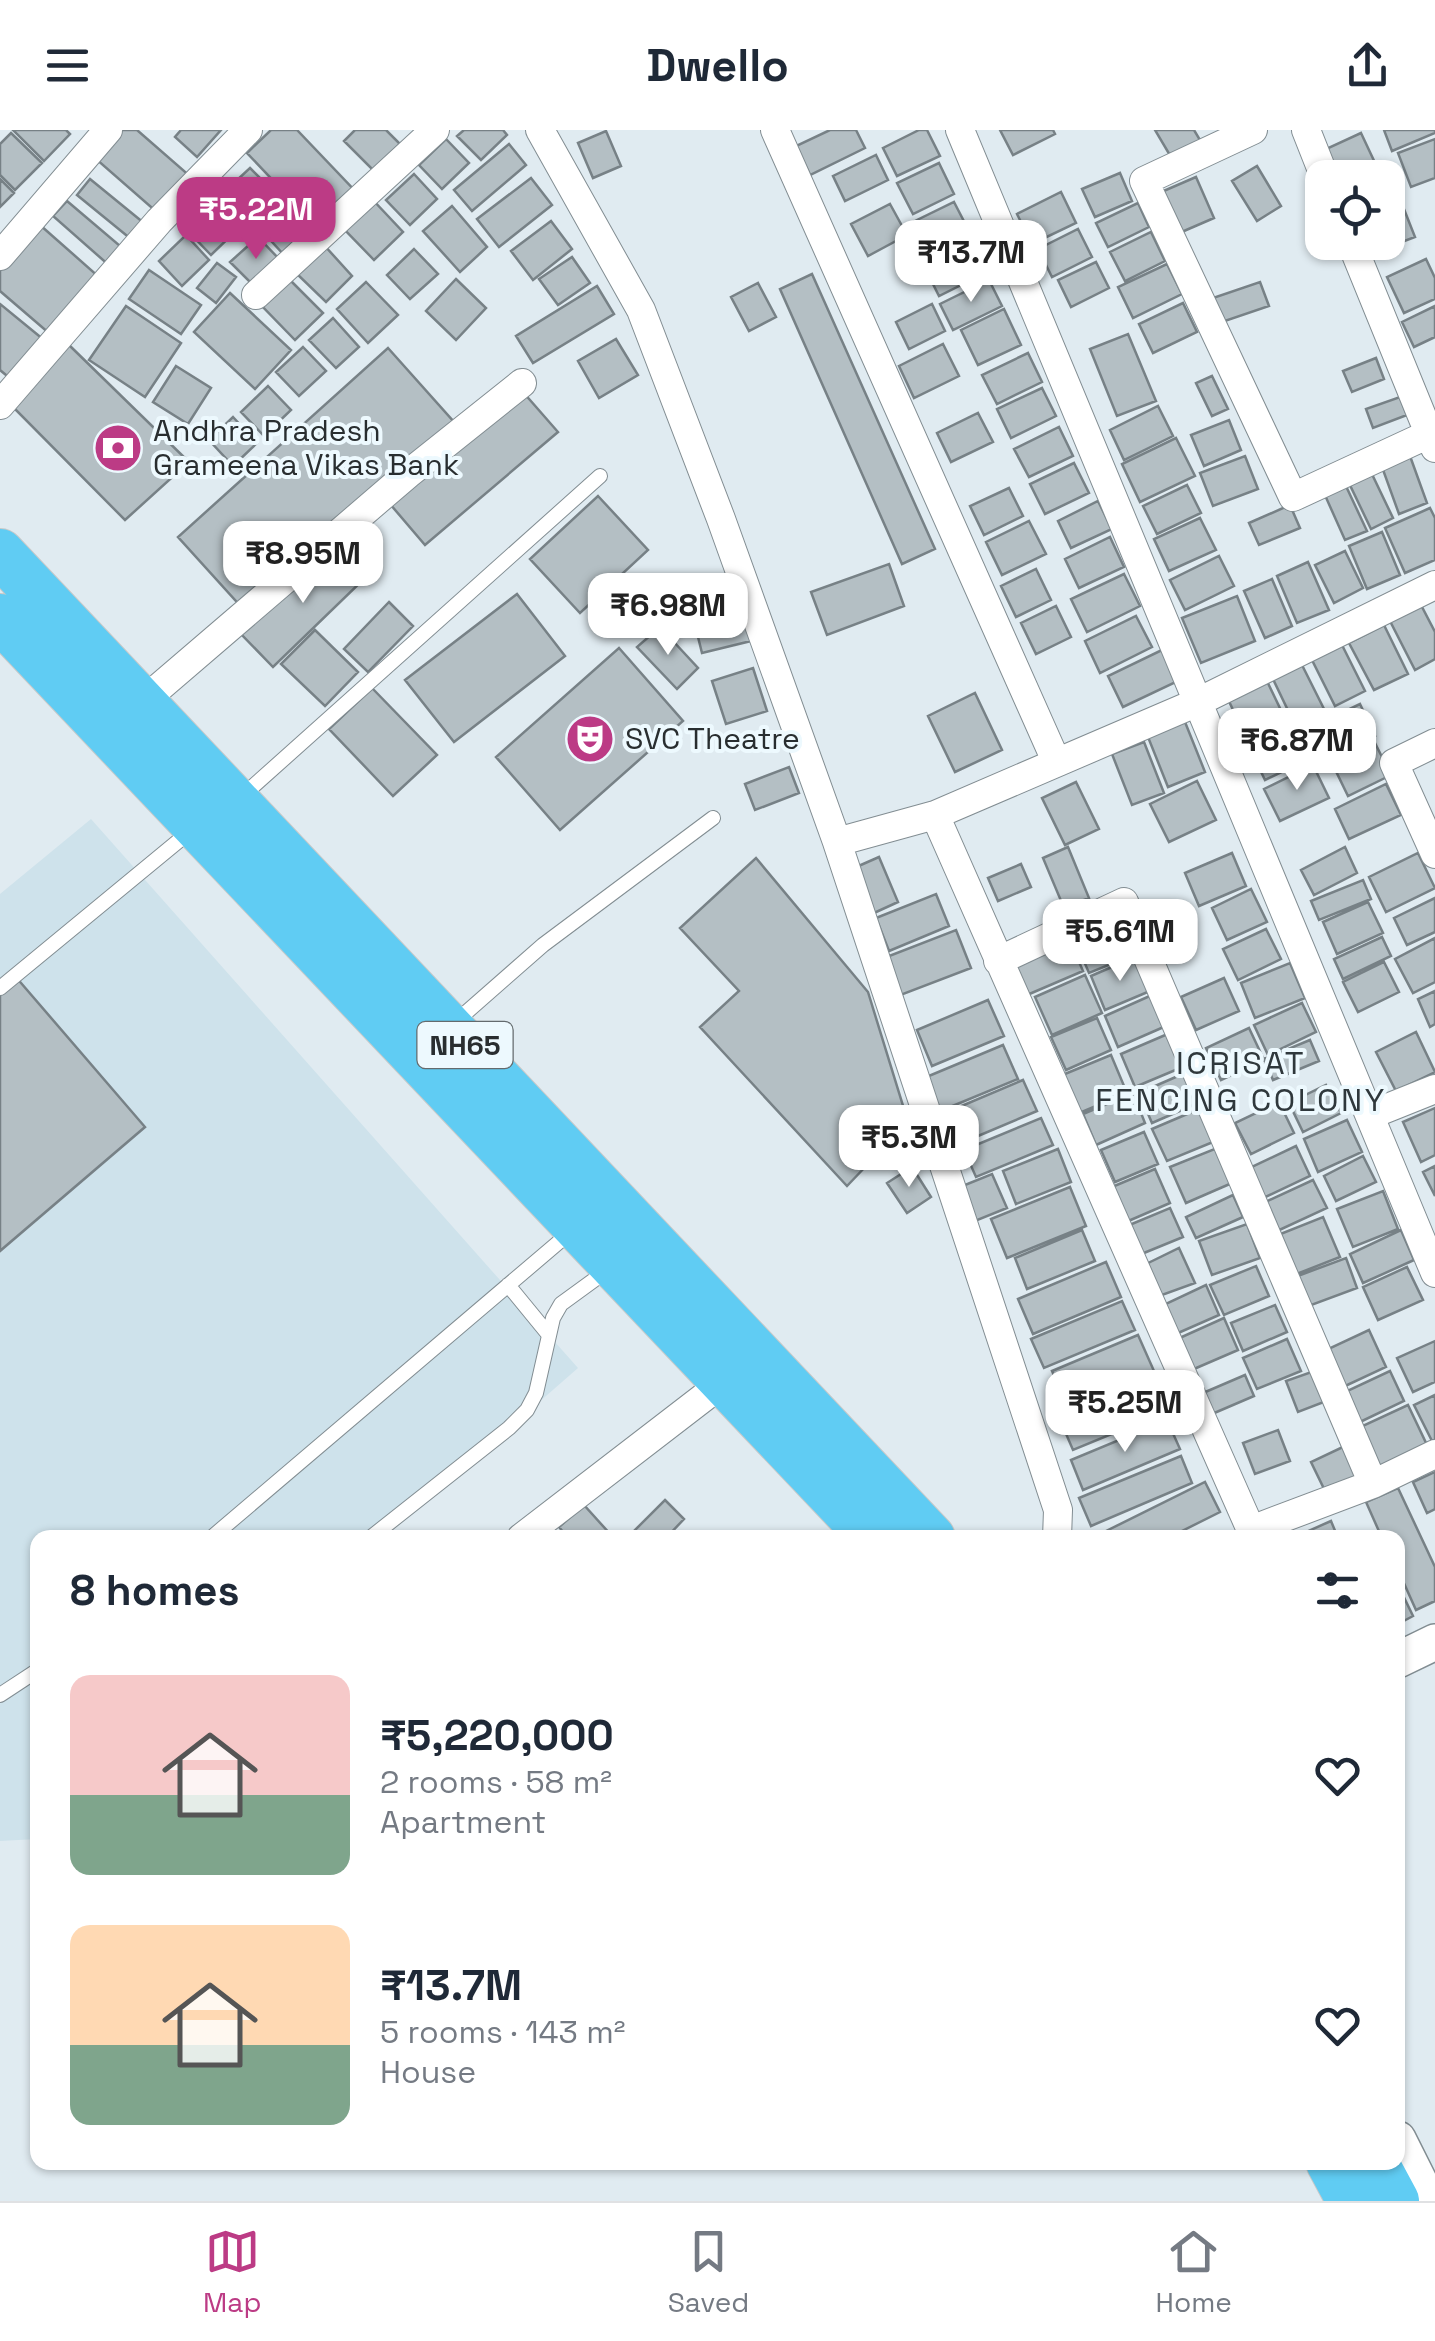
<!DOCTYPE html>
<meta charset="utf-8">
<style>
:root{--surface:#fff;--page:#f2f2f3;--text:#1f2937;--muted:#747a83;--line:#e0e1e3;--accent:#bc3b85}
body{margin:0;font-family:"Space Grotesk",sans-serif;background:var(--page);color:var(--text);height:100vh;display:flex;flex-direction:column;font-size:38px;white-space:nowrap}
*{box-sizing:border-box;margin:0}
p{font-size:32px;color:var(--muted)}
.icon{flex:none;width:55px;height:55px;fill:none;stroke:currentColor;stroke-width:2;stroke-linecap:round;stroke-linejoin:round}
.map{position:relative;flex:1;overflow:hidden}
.side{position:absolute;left:30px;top:1400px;width:1375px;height:640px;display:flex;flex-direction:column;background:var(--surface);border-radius:20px;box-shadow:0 2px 8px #0004}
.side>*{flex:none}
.tools{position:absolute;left:1305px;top:30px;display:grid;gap:20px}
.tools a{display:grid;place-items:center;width:100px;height:100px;border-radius:20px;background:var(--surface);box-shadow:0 2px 8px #0004;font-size:50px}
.price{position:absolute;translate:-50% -85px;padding:0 22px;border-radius:20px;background:#fff;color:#222;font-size:32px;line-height:65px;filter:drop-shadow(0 2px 5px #0008)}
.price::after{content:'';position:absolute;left:50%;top:60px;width:30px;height:22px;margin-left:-15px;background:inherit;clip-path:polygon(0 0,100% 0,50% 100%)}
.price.active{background:var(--accent);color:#fff}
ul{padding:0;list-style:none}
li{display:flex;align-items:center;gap:30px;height:250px;padding:0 40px}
li span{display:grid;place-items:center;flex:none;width:280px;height:200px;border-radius:20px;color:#555}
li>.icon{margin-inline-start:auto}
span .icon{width:120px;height:120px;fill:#fffc;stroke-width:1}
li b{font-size:42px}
h2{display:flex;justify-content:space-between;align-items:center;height:120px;padding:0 40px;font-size:42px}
header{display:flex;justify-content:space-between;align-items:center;height:130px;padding:0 40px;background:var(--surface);font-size:45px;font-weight:700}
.tabs{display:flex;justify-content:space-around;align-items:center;height:140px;border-top:2px solid var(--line);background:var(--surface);font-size:28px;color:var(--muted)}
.tabs a{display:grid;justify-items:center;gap:5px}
.tabs .active{color:var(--accent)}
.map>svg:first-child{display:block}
</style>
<header><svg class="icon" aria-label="menu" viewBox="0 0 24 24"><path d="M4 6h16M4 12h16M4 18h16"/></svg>Dwello<svg class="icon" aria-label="share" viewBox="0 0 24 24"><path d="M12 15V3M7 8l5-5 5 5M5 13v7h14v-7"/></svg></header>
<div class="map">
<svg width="1435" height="2071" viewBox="0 0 1435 2071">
<rect width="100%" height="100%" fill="#e0ebf1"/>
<path fill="#cee2eb" d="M91 689 578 1238 385 1407 38 1408 37 1709 0 1711V764Z"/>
<path fill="#b4bfc4" stroke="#778186" stroke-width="2.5" d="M13 0H66L70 4 44 31Z
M122 0H137L191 47 159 84 96 29Z
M181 0H221L197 27 175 7Z
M271 0H297L358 64 320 100 247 23Z
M355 0H386L400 14 373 40 344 11Z
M464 0H503L507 5 481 30 457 6Z
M830 0H856L865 18 810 45 796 16Z
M919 0H927L940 26 897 46 883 18Z
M1000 0H1053L1055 4 1013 25Z
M1155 0H1194L1200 10 1171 27Z
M1384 0H1435V3L1392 21Z
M606 1 621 36 593 48 578 13Z
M11 3 42 33 15 60 0 45V14Z
M1361 3 1376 35 1351 48H1339L1326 19Z
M446 9 469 33 442 59 419 35Z
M1435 9V48L1411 57 1398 23Z
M509 14 526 35 472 81 454 60Z
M876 25 888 50 845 71 833 46Z
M939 33 954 64 913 84 897 53Z
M1257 36 1281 76 1257 91 1232 51Z
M250 38 274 62 246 87 223 63Z
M1389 41 1415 107 1373 123 1369 112H1388V48H1372Z
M1120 43 1132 71 1095 87 1082 59Z
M414 44 437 69 410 95 386 70Z
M1196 47 1214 88 1177 104 1159 63Z
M531 48 552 75 499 117 477 89Z
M0 49 14 63 0 77Z
M90 49 150 98 137 114 77 65Z
M1061 62 1076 93 1032 114 1017 84Z
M372 69 403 102 374 130 342 97Z
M67 71 126 121 111 137 53 86Z
M954 72 970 103 931 122 915 91Z
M1138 73 1149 97 1108 117 1096 93Z
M890 74 907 105 868 126 851 94Z
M215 75 238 99 211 125 187 100Z
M289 76 312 100 285 126 262 101Z
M452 76 487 117 460 142 423 101Z
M551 91 572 119 533 150 511 121Z
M40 95 99 147 50 204 0 161V141Z
M1078 99 1092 127 1052 147 1038 119Z
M1151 102 1165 131 1125 151 1110 122Z
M186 105 209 130 182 156 159 131Z
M258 107 281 131 254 156 230 132Z
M967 113 983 144 939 166 923 134Z
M324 115 352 146 326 172 296 143Z
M414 119 438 144 410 169 387 145Z
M572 127 590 153 558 175 539 149Z
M1426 129 1435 148V169L1404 183 1387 147Z
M1096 132 1109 158 1071 177 1058 150Z
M217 133 236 147 216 173 197 158Z
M1167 134 1182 164 1133 188 1118 157Z
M149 140 201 175 181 204 129 169Z
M812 144 935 419 902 434 780 159Z
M288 148 323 183 295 210 260 174Z
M456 149 486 178 456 210 426 181Z
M989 150 1002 176 953 200 940 174Z
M366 152 398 185 368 213 337 179Z
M1260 152 1269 176 1222 192 1213 168Z
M758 153 776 187 749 201 731 167Z
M597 156 614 184 533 233 516 206Z
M230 163 291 220 255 259 194 202Z
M1183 173 1197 202 1153 223 1139 194Z
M0 174 44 210 12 250 0 240Z
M932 174 945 201 909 219 896 192Z
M126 176 181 213 145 267 89 230Z
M1435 176V207L1414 217 1402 192Z
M1004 179 1021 215 978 235 961 200Z
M333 188 359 217 336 238 309 210Z
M1128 204 1156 271 1117 286 1090 219Z
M616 209 638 245 599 268 578 231Z
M943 214 959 246 914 268 899 236Z
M69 215 189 332 125 390 10 274Z
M303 217 326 241 299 266 276 242Z
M388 218 454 292 245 481 178 407Z
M1028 223 1042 252 997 274 982 245Z
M1376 228 1384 249 1352 262 1343 241Z
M176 236 211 258 188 294 153 272Z
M1212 246 1228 279 1212 286 1196 253Z
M268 256 291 280 264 306 241 282Z
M1042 258 1056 286 1011 308 997 279Z
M523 262 558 302 425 415 390 374Z
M1400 267 1407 285 1373 298 1366 279Z
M1158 276 1173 306 1124 330 1110 300Z
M978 283 993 312 951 332 937 303Z
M233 287 257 313 233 336 209 310Z
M1229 290 1241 320 1204 336 1191 305Z
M1059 297 1073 326 1029 347 1014 319Z
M1176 308 1195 346 1140 372 1122 334Z
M1245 326 1258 359 1213 376 1200 343Z
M1410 326 1427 373 1399 384 1382 337Z
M1074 333 1089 363 1045 384 1030 354Z
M1370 340 1393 388 1371 399 1348 351Z
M1345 354 1367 401 1345 410 1324 363Z
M1187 355 1201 383 1157 404 1143 376Z
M1009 358 1023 386 984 405 970 376Z
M598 366 648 420 580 483 530 429Z
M1098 371 1112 399 1071 418 1058 391Z
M1290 375 1300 398 1259 415 1249 393Z
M1430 378 1435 388V430L1405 443 1385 398Z
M1200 388 1216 420 1169 441 1154 409Z
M1029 391 1046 424 1002 445 986 412Z
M1382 402 1400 445 1367 459 1349 416Z
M1110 407 1124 437 1079 458 1065 429Z
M334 416 365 448 273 537 241 504Z
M1345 421 1363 458 1334 473 1315 435Z
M1219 426 1234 456 1185 480 1170 450Z
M1308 432 1329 480 1297 493 1277 446Z
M889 434 904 476 827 505 811 462Z
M1036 439 1051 470 1016 487 1001 456Z
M1124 444 1140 476 1087 502 1071 469Z
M1272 449 1292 496 1265 508 1244 461Z
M517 464 565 526 454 612 405 550Z
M1237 466 1255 511 1201 533 1182 488Z
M389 472 413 496 368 542 344 519Z
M742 474 751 511 702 523 693 487Z
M1421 475 1435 502V529L1415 540 1390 491Z
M1056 476 1071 507 1036 524 1021 493Z
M1136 486 1152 517 1100 543 1085 511Z
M1384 495 1408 544 1374 560 1349 513Z
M660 497 698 538 677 559 637 517Z
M315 500 358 542 325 576 281 534Z
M1340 511 1365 561 1335 576 1310 526Z
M619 518 683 591 560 700 496 627Z
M1162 520 1178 551 1123 577 1108 546Z
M1302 535 1325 581 1295 595 1273 549Z
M753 538 767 581 726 594 712 551Z
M1266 549 1289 597 1250 616 1227 567Z
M372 558 437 625 393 666 329 599Z
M975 563 1002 620 955 642 928 586Z
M1360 574 1375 606 1330 628 1314 596Z
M1185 592 1205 642 1168 657 1148 607Z
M1298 601 1311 628 1265 650 1252 623Z
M1144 612 1164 663 1132 675 1112 624Z
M1375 613 1391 645 1348 666 1332 633Z
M1313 635 1329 668 1280 691 1264 659Z
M789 637 799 663 755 680 745 654Z
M1197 651 1216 690 1169 712 1150 674Z
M1076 652 1099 699 1065 715 1042 668Z
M1386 654 1401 685 1349 709 1335 679Z
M1068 717 1089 768 1064 778 1043 728Z
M1345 717 1357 743 1314 765 1301 740Z
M1232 723 1246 756 1199 776 1185 743Z
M1418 723 1435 758 1386 782 1369 747Z
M879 727 898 772 874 783 854 738Z
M756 728 868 862 908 992 847 1056 700 897 739 861 680 798Z
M1021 734 1031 757 998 771 988 748Z
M1363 750 1371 769 1319 790 1311 771Z
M1251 759 1267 792 1227 810 1212 778Z
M936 764 949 796 889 821 876 788Z
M1435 768V802L1407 815 1394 788Z
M1368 772 1383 803 1337 824 1323 792Z
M1116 791 1131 826 1089 843 1074 808Z
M1266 799 1281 829 1238 850 1223 819Z
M956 800 971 838 898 866 884 828Z
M1382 807 1391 826 1343 849 1334 829Z
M1435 808V852L1413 863 1395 829Z
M1069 809 1083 841 1027 865 1013 833Z
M1135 827 1150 861 1105 880 1091 846Z
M1384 832 1399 862 1358 882 1343 852Z
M1290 833 1305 868 1255 888 1241 853Z
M1085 845 1102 883 1052 905 1035 867Z
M15 846 145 997 0 1121V859Z
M1224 848 1239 881 1196 900 1181 867Z
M1435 861V894L1430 897 1418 869Z
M1152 865 1166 896 1118 917 1105 886Z
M988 870 1004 906 932 936 917 900Z
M1302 873 1316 902 1268 925 1254 895Z
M1097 888 1111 920 1066 940 1051 907Z
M1249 898 1264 930 1221 950 1206 918Z
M1416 902 1435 942 1396 961 1376 922Z
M1170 903 1185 936 1135 957 1121 924Z
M1310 910 1319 931 1273 950 1264 929Z
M1003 915 1018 949 938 982 924 948Z
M1111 925 1127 963 1077 984 1060 946Z
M1185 943 1198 973 1152 993 1139 963Z
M1023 950 1037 981 959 1014 945 983Z
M1326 955 1341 983 1303 1002 1289 973Z
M1133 963 1145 993 1096 1015 1083 984Z
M1279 972 1294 1003 1251 1024 1235 993Z
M1435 978V1025L1421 1032 1403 992Z
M1199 979 1213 1012 1167 1031 1152 999Z
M1041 988 1053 1015 976 1047 964 1020Z
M1347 990 1362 1022 1318 1042 1304 1009Z
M1144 1002 1158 1034 1115 1052 1101 1020Z
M1296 1016 1310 1046 1257 1071 1243 1041Z
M1217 1018 1232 1053 1186 1073 1170 1037Z
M1058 1019 1071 1052 1016 1074 1003 1041Z
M1363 1026 1376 1052 1336 1071 1324 1046Z
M1435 1036V1066L1423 1042Z
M912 1037 931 1067 907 1083 887 1053Z
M1155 1039 1170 1073 1126 1092 1112 1057Z
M992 1044 1007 1078 975 1091 960 1057Z
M1313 1050 1327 1078 1275 1102 1261 1074Z
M1070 1057 1086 1096 1007 1128 991 1089Z
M1383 1061 1398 1099 1353 1117 1337 1079Z
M1233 1065 1243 1087 1196 1108 1186 1087Z
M1170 1078 1183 1107 1139 1125 1127 1096Z
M1323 1087 1340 1127 1294 1145 1278 1105Z
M1247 1094 1260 1128 1212 1145 1199 1111Z
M1082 1100 1095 1131 1027 1159 1015 1128Z
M1401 1100 1414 1130 1363 1153 1350 1124Z
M1179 1118 1195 1153 1151 1169 1138 1138Z
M1346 1128 1357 1158 1306 1177 1295 1147Z
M1106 1132 1121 1167 1033 1204 1018 1169Z
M1256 1136 1269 1166 1224 1185 1210 1155Z
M1407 1137 1423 1170 1378 1190 1363 1157Z
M1206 1155 1219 1185 1169 1207 1157 1178Z
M1122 1171 1135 1200 1044 1238 1031 1209Z
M1275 1175 1287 1202 1243 1221 1231 1193Z
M1224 1188 1238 1220 1187 1242 1173 1211Z
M1369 1200 1386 1237 1343 1257 1326 1220Z
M1138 1205 1154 1241 1068 1277 1052 1241Z
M1287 1209 1301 1241 1257 1259 1243 1228Z
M1435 1211V1252L1413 1262 1397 1228Z
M1317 1240 1329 1270 1298 1282 1286 1251Z
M1390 1241 1404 1271 1360 1292 1345 1262Z
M1245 1245 1254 1266 1205 1287 1196 1266Z
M1157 1249 1170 1280 1073 1320 1060 1290Z
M1435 1265V1310L1432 1311 1414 1275Z
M1408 1275 1427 1315 1376 1340 1356 1299Z
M1167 1290 1180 1319 1083 1360 1071 1330Z
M1278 1300 1290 1331 1255 1344 1243 1313Z
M1345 1316 1362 1351 1328 1367 1311 1332Z
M1181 1326 1192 1353 1091 1396 1079 1368Z
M1435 1342V1379L1427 1383 1413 1352Z
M1205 1352 1220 1382 1168 1408H1092Z
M1398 1358 1435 1437V1471L1416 1480 1398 1440V1408H1382L1366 1372Z
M665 1370 684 1389 666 1408H627Z
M584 1375 611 1405 608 1408H568L559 1397Z
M1331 1391 1338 1408H1298L1297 1406Z
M1398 1455 1413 1486 1398 1494Z"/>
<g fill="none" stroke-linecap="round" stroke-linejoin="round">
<g stroke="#828d92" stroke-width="16">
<path id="service" d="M240 668 600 346
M0 858 193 699
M453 894 543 815 713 688
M508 1155 549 1205
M211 1408 573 1100
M370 1408 509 1298 527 1280 536 1263 553 1188 561 1174 609 1139
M0 1565 38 1540"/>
</g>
<g stroke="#828d92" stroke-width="30">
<path id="minor" d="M540 0 641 180 721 389 837 712 1058 1380 1057 1408
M775 0 1056 631
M960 0 1435 1143
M1253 0 1144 51 1293 367 1429 304
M1306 0 1325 48
M1351 112 1435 318
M0 126 108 0
M256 165 435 0
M0 275 159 91 248 0
M141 573 408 344 522 253
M1435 613 1394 633 1435 724
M935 685 1251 1400 1373 1354 1435 1324
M837 712 935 685 1198 572 1435 455
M998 831 1124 772 1373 1354
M1370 985 1435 959
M521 1408 725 1251"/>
</g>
<g stroke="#828d92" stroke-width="38">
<path id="tertiary" d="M1398 1530 1435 1512
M1398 2009 1429 2071"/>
</g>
<g stroke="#c7c9c9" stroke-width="50">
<path id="trunk" d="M0 423 931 1408
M0 488 873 1408
M1330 2032 1351 2071
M1374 2032 1395 2071"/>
</g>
<use href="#service" stroke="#fff" stroke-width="14"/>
<use href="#minor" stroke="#fff" stroke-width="28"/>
<use href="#tertiary" stroke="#fff" stroke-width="35"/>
<use href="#trunk" stroke="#60ccf3" stroke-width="48"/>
</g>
<defs>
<g id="bank-disc" transform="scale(2.5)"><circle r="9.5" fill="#bc3b85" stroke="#edf9fe"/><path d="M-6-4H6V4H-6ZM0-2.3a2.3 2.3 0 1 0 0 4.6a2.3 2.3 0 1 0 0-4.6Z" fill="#fff"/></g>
<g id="theatre-disc" transform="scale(2.5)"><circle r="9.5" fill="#bc3b85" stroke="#edf9fe"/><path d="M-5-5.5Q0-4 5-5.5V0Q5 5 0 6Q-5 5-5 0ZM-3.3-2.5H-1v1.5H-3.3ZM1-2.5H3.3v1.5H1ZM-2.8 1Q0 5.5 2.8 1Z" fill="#fff"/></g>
</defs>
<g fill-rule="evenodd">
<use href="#bank-disc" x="118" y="318"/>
<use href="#theatre-disc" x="590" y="609"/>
</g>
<g text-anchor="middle" stroke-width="8" stroke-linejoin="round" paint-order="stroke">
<rect fill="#edf9fe" stroke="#646b6e" stroke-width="2.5" x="417.5" y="892" width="95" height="46" rx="8"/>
<g font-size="28" font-weight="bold" fill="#292e30">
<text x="465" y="925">NH65</text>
</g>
<g font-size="30" fill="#292e30" stroke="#edf9fe" text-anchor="start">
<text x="153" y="311">Andhra Pradesh<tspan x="153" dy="34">Grameena Vikas Bank</tspan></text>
<text x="625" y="619">SVC Theatre</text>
</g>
<g font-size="32" letter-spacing="2.5" fill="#2f383c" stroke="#edf9fe">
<text x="1241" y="944">ICRISAT<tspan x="1241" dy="37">FENCING COLONY</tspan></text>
</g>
</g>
</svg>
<div class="tools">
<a><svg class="icon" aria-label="locate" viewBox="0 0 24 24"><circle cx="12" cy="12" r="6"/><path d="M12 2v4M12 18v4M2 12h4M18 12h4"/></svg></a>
</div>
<b class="price active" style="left:256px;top:132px">₹5.22M</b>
<b class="price" style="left:971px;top:175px">₹13.7M</b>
<b class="price" style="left:303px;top:476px">₹8.95M</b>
<b class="price" style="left:668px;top:528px">₹6.98M</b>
<b class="price" style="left:1297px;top:663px">₹6.87M</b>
<b class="price" style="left:1120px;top:854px">₹5.61M</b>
<b class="price" style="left:909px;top:1060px">₹5.3M</b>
<b class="price" style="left:1125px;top:1325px">₹5.25M</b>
<section class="side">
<h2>8 homes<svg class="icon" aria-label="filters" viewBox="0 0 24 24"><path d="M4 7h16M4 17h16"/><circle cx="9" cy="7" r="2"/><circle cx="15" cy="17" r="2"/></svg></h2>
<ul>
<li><span style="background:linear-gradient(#f6c9c9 60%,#7fa58c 0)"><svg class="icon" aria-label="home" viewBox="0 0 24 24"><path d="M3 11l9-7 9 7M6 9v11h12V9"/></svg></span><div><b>₹5,220,000</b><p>2 rooms · 58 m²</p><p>Apartment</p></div><svg class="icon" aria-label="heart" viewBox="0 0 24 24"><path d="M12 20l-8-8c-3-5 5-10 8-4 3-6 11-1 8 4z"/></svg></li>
<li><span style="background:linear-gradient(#ffd9b3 60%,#7fa58c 0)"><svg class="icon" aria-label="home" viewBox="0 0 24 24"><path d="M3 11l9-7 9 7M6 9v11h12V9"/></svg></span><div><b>₹13.7M</b><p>5 rooms · 143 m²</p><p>House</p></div><svg class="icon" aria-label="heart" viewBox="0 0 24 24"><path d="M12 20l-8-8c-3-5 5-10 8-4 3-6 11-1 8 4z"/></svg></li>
</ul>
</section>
</div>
<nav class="tabs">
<a class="active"><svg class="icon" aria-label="map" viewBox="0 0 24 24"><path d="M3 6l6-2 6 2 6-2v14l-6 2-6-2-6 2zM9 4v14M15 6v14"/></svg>Map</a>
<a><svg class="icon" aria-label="saved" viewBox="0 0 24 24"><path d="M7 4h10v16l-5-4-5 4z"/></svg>Saved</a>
<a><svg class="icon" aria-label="home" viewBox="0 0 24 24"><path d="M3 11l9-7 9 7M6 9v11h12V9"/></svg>Home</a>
</nav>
